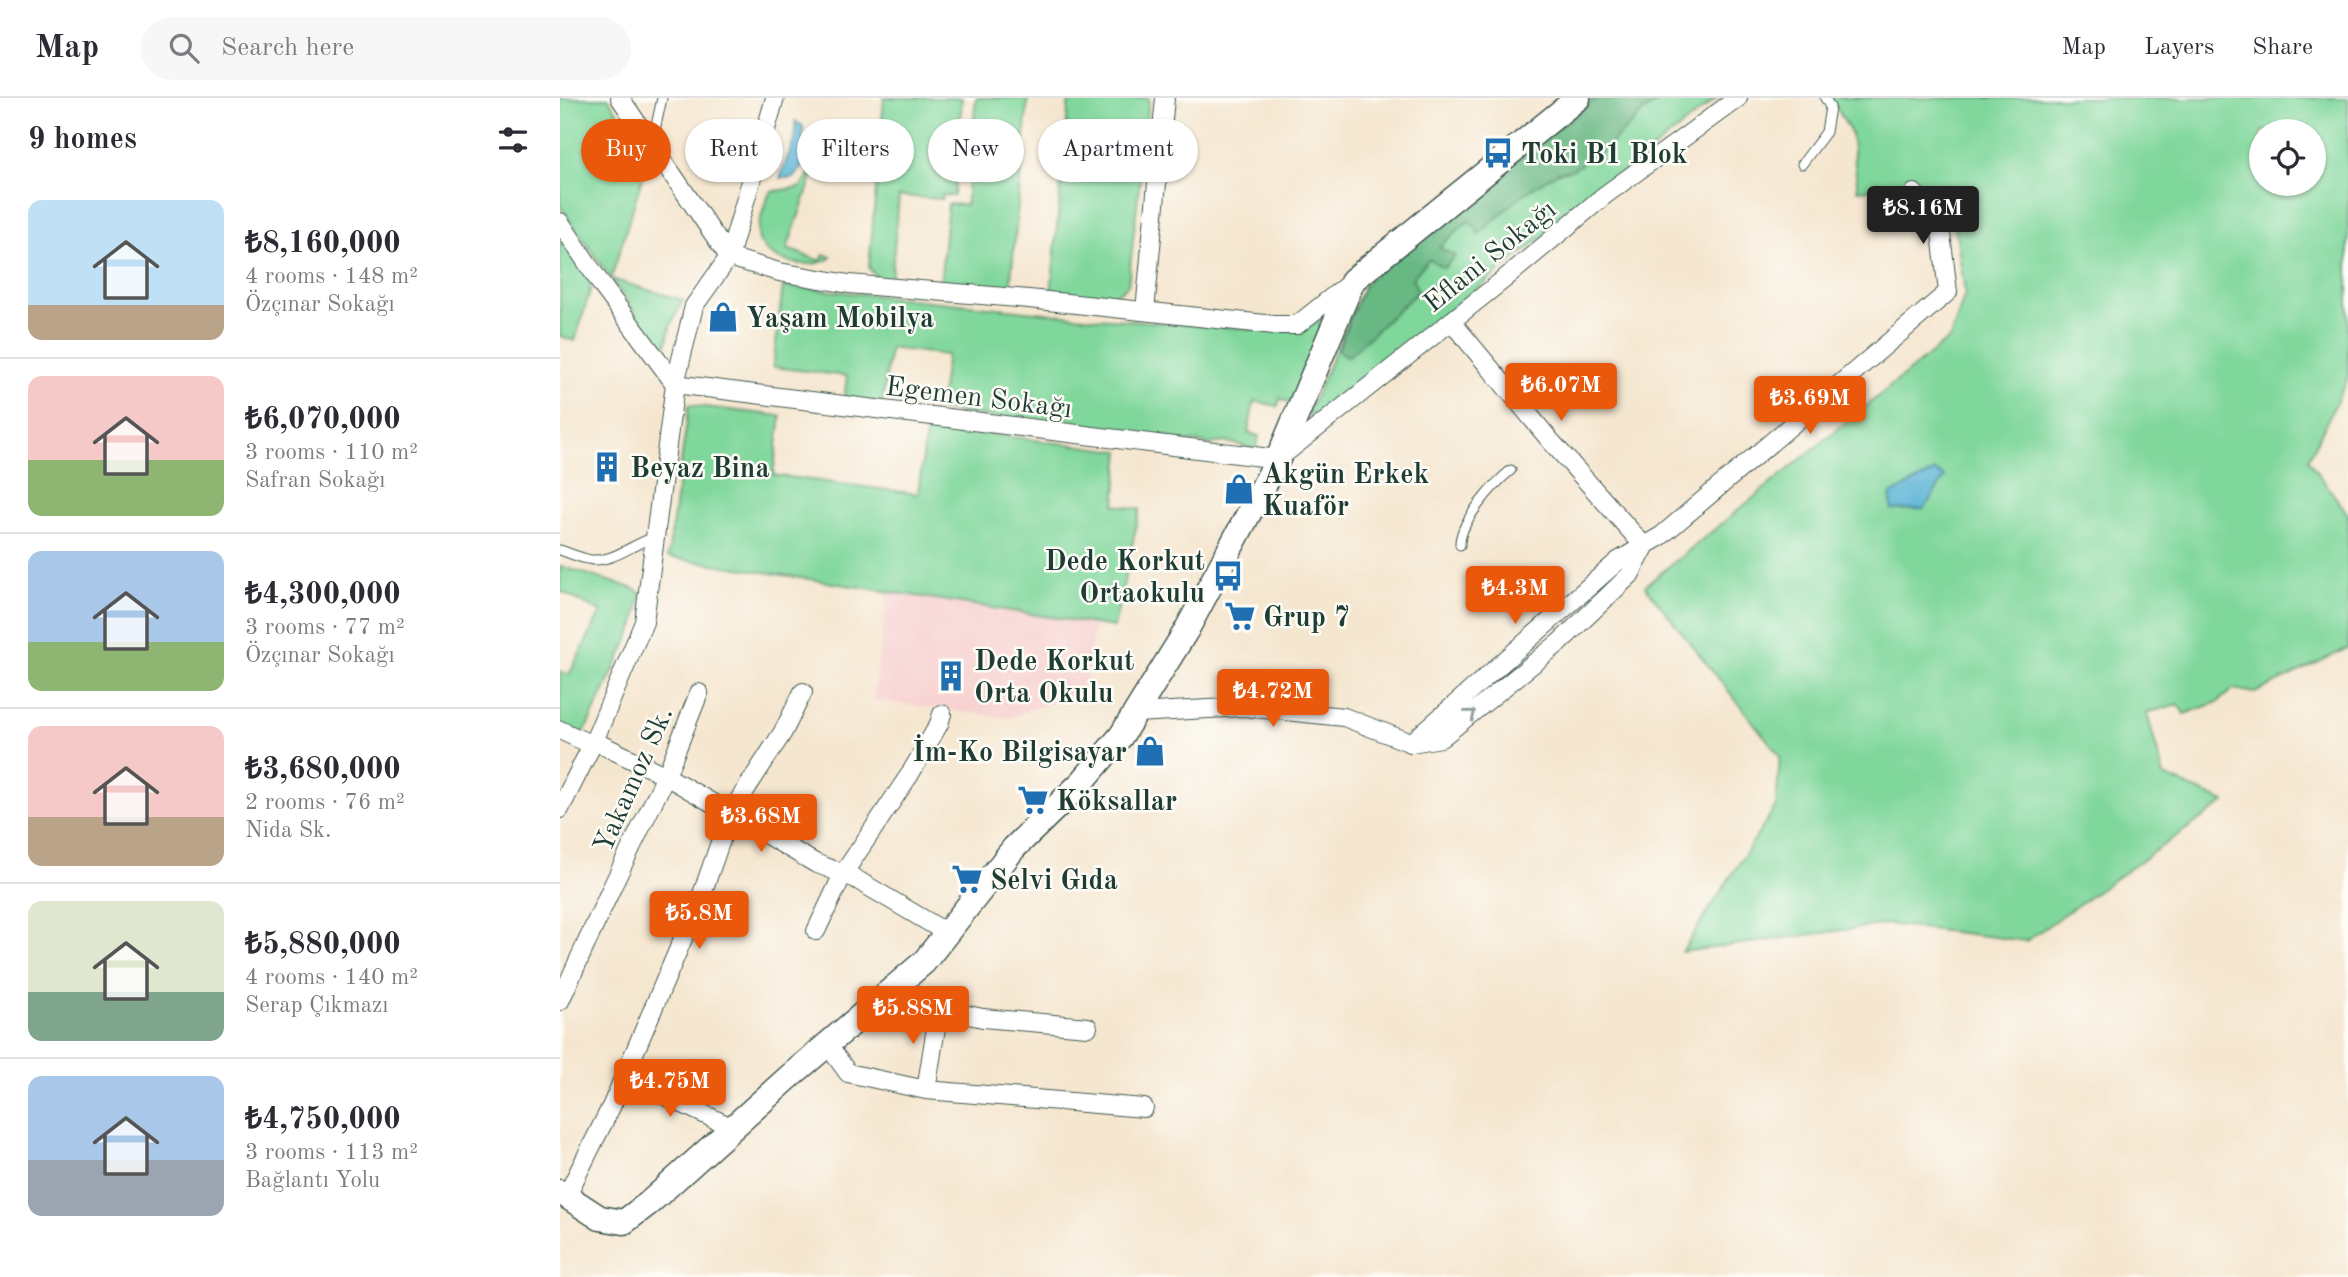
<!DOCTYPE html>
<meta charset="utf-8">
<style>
:root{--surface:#fff;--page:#f7f7f7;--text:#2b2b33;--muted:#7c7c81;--line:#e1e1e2;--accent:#ea580c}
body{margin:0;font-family:"Old Standard TT",serif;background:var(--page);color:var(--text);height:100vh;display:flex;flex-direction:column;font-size:26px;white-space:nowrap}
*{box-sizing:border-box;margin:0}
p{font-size:23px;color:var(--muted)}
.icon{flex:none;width:38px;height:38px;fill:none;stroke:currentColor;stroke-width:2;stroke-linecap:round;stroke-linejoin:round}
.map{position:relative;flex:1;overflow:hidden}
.details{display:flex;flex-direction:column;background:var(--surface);width:560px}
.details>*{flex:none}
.top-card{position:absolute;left:21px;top:21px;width:665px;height:63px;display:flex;gap:14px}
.fabs{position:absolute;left:1689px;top:21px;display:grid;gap:14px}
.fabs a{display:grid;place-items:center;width:77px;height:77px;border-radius:50%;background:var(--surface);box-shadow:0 2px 5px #0004;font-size:35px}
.price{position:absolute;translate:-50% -60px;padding:0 16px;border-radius:7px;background:var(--accent);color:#fff;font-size:23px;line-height:46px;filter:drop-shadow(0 2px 4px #0008)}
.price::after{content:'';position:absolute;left:50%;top:42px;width:21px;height:16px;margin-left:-10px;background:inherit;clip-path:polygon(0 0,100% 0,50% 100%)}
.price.on{background:#222;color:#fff}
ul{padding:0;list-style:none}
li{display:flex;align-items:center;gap:21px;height:175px;padding:0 28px}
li+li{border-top:2px solid var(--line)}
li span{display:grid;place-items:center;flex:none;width:196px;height:140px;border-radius:14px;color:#555}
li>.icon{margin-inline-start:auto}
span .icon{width:84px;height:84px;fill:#fffc;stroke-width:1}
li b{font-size:30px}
h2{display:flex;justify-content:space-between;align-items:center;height:84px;padding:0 28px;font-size:30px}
.tag{padding:0 24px;border-radius:32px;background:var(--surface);box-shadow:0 2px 5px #0004;font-size:24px;line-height:63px}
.tag.on{background:var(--accent);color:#fff}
header{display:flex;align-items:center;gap:42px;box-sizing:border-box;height:98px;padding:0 35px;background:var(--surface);border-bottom:2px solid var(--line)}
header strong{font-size:33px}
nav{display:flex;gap:38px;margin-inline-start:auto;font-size:24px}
.search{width:490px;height:63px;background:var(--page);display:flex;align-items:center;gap:18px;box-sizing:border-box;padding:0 24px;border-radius:38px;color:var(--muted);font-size:26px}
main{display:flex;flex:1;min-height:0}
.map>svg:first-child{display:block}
</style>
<header>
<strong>Map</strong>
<div class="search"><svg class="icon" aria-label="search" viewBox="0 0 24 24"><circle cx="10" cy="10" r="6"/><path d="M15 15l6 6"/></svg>Search here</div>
<nav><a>Map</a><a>Layers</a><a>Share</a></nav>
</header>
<main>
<section class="details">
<h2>9 homes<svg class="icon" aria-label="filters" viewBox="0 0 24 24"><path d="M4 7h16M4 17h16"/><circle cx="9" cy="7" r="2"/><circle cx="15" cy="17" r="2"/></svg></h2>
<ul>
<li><span style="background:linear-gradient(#bfe0f5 75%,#b9a48a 0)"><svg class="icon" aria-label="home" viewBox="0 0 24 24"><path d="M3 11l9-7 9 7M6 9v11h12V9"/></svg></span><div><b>₺8,160,000</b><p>4 rooms · 148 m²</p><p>Özçınar Sokağı</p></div></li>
<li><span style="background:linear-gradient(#f6c9c9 60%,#8fb573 0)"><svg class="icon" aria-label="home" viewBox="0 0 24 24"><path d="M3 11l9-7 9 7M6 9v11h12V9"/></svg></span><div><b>₺6,070,000</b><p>3 rooms · 110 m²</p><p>Safran Sokağı</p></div></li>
<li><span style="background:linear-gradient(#a9c7e8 65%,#8fb573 0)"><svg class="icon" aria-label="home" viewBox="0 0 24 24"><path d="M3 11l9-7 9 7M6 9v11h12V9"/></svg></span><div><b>₺4,300,000</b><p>3 rooms · 77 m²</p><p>Özçınar Sokağı</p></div></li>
<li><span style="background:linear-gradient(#f6c9c9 65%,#b9a48a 0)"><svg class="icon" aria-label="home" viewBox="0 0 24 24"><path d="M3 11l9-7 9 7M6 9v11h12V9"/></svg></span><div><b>₺3,680,000</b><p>2 rooms · 76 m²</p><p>Nida Sk.</p></div></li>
<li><span style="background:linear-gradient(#dfe7d0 65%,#7fa58c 0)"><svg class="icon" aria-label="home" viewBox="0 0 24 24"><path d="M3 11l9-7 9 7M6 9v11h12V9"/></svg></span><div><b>₺5,880,000</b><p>4 rooms · 140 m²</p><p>Serap Çıkmazı</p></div></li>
<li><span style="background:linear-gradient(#a9c7e8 60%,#9aa5b1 0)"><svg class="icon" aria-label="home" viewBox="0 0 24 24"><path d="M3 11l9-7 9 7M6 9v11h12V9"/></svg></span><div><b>₺4,750,000</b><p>3 rooms · 113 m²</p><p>Bağlantı Yolu</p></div></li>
</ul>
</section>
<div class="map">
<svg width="1788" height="1179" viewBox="0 0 1788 1179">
<rect width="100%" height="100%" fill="#fdfcf7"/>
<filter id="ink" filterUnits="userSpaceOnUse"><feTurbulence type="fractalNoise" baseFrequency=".0143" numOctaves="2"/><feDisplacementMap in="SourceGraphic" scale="14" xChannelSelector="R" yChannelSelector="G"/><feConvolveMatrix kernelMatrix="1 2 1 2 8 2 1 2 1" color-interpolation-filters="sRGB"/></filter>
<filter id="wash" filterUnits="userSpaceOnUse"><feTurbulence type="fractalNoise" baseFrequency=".00686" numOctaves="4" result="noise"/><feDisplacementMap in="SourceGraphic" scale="28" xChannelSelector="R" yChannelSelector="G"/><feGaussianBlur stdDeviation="1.57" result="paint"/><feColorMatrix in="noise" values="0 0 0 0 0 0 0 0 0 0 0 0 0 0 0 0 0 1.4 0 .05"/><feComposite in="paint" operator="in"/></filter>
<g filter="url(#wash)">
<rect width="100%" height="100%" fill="#f5e6cf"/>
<path fill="#f7d0cf" d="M328 494 534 526 525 592 448 620 313 602Z"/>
<path fill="#80d79b" stroke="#508a68" stroke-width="2" fill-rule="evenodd" d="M0 0H48L88 61 51 181 123 202 111 226 104 256 0 108Z
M324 0H402L394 98 382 97V101L339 98 331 182 318 181 309 170Z
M416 0H468L450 192 380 187 388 106 406 107Z
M509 0H589L568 187 551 201 491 196Z
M1033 0H1157L752 322 748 315 804 187Z
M1271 0H1788V280L1748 362 1788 416V550L1695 595 1673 591 1658 604 1624 616 1618 606 1587 615 1604 678 1665 704 1466 843 1328 826 1122 854 1216 708 1220 658 1085 488 1391 239 1405 195 1394 122 1358 88 1298 92 1291 35ZM1701 33H1754V86H1701Z
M253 35 273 37 268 75 255 71 227 151 261 163 264 156 271 159C255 174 200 164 198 137 197 124 206 106 210 94L241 89 253 70Z
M0 140 32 186 15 243 0 238Z
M223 188 535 220 720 233H739L766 218 734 307 720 300 718 308 694 303 688 335 699 338 695 351 667 344 649 346 379 312 387 257 330 250 322 306 284 302 287 278 213 269Z
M129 307 221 318 213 377 358 396 367 328 560 353 555 407 580 411 554 529 108 459Z
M0 468 75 491 81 496 74 529 25 633 18 636 0 626V573L9 577 41 514 0 493Z"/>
<path fill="#68b883" stroke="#447a5c" stroke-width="2" d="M1038 0H1104L1083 14 1040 56 1011 72 998 74 960 99 918 137 917 130 908 123 879 149 895 158 884 170 869 161 852 180 858 193 788 259 778 252 805 185 870 126H886L890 122 889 113Z"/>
<path fill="#57b2d5" stroke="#3b7884" stroke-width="2" d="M235 23 243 28 244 66 233 80H220L235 39Z
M1375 373 1385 379 1364 411 1332 412 1330 397Z"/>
</g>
<g filter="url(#ink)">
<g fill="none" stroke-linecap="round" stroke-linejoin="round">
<g stroke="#3f564b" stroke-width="11">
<path id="lane" d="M92 46 102 0
M1242 66 1266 34 1270 9 1265 0
M900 447C899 424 934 386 951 372
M0 452C9 455 18 459 27 461 51 467 73 445 95 439"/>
</g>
<g stroke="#3f564b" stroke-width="20">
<path id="street" d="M60 0 169 159 219 174 289 186 469 201 714 227H737L792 183
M0 124 43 189 115 286 718 361 943 182 1045 97 1178 0
M585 213 605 0
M891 223 989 341 1085 449
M576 615 684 609 784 619 851 645
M0 632 32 647
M34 643 106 678 255 765 294 780 387 835
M851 645 1058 463 1101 438 1388 194 1380 127 1354 95
M851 645 881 640 1000 544 1070 477 1085 449
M0 711 34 643 84 524 115 286 134 208 169 159 215 0
M256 833 283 776 350 676 379 626 382 616
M332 891 379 911 423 920 528 929
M0 903 52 789 106 678 139 595
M267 946 288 975 366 992 584 1010
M64 978 173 1030
M366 992 379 911
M6 1099 52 1007 142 796 170 716 223 634 243 594"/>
</g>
<g stroke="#3f564b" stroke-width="27">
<path id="secondary" d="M0 1094 40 1120 64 1124 89 1105 228 980 364 864 454 750 522 684 561 638 626 533 718 361 793 182 1018 0"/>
</g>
<use href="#lane" stroke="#fff" stroke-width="9"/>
<use href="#street" stroke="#fff" stroke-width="18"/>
<use href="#secondary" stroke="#fff" stroke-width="24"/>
</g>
<defs><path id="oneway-chevron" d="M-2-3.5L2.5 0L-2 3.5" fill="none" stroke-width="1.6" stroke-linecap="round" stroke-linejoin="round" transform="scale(1.75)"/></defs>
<use stroke="#8f9e9a" href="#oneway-chevron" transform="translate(911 616) rotate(-39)"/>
</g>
<defs>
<g id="bus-bare" transform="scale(2.415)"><path d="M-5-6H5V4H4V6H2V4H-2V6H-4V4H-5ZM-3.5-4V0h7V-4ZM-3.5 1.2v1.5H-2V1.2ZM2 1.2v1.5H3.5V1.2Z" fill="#1f6fb2" stroke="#fdfcf7" stroke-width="2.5" paint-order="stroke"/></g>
<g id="shop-bare" transform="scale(2.415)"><path d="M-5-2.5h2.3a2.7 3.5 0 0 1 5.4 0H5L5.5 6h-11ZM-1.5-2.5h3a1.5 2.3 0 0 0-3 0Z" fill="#1f6fb2" stroke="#fdfcf7" stroke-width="2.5" paint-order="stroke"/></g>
<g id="building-bare" transform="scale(2.415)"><path d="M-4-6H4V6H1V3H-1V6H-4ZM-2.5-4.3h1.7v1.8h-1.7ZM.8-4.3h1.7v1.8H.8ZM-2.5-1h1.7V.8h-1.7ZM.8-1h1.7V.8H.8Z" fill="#1f6fb2" stroke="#fdfcf7" stroke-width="2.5" paint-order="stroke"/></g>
<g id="supermarket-bare" transform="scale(2.415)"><path d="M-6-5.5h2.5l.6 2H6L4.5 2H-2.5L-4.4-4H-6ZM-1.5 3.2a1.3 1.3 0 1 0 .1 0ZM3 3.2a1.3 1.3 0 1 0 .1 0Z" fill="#1f6fb2" stroke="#fdfcf7" stroke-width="2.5" paint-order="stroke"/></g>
</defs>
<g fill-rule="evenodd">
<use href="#bus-bare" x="938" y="55"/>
<use href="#shop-bare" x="163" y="219"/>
<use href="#building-bare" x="47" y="369"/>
<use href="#shop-bare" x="679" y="391"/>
<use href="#bus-bare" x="668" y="478"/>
<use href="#supermarket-bare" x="680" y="518"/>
<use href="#building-bare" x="391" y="578"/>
<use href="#shop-bare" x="590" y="653"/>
<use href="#supermarket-bare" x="473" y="702"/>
<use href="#supermarket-bare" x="407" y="781"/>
</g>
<g text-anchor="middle" stroke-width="5" stroke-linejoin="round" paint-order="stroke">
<g font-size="28" font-weight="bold" fill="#1f3d34" stroke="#fdfcf7" text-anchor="start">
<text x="961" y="65">Toki B1 Blok</text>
<text x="186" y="229">Yaşam Mobilya</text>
<text x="70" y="379">Beyaz Bina</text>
<text x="702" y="385">Akgün Erkek<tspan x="702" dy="32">Kuaför</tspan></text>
<text x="645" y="472" text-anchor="end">Dede Korkut<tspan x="645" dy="32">Ortaokulu</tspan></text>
<text x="703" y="528">Grup 7</text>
<text x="414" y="572">Dede Korkut<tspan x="414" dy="32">Orta Okulu</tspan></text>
<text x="567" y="663" text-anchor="end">İm-Ko Bilgisayar</text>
<text x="496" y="712">Köksallar</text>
<text x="430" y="791">Selvi Gıda</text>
</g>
<g font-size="28" fill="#1f3d34" stroke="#fdfcf7">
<text transform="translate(929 157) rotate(-39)" y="10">Eflani Sokağı</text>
<text transform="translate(419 298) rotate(7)" y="10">Egemen Sokağı</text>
<text transform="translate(72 681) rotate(-66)" y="10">Yakamoz Sk.</text>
</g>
</g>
</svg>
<div class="fabs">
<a><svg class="icon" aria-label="locate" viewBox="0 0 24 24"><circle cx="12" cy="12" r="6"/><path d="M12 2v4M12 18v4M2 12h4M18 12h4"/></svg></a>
</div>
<b class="price on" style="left:1363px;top:148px">₺8.16M</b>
<b class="price" style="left:1001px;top:325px">₺6.07M</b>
<b class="price" style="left:1250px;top:338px">₺3.69M</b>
<b class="price" style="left:955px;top:528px">₺4.3M</b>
<b class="price" style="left:713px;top:631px">₺4.72M</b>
<b class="price" style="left:201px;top:756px">₺3.68M</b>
<b class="price" style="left:139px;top:853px">₺5.8M</b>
<b class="price" style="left:353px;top:948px">₺5.88M</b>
<b class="price" style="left:110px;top:1021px">₺4.75M</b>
<div class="top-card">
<a class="tag on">Buy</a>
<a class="tag">Rent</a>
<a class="tag">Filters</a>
<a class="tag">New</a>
<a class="tag">Apartment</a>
</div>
</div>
</main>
